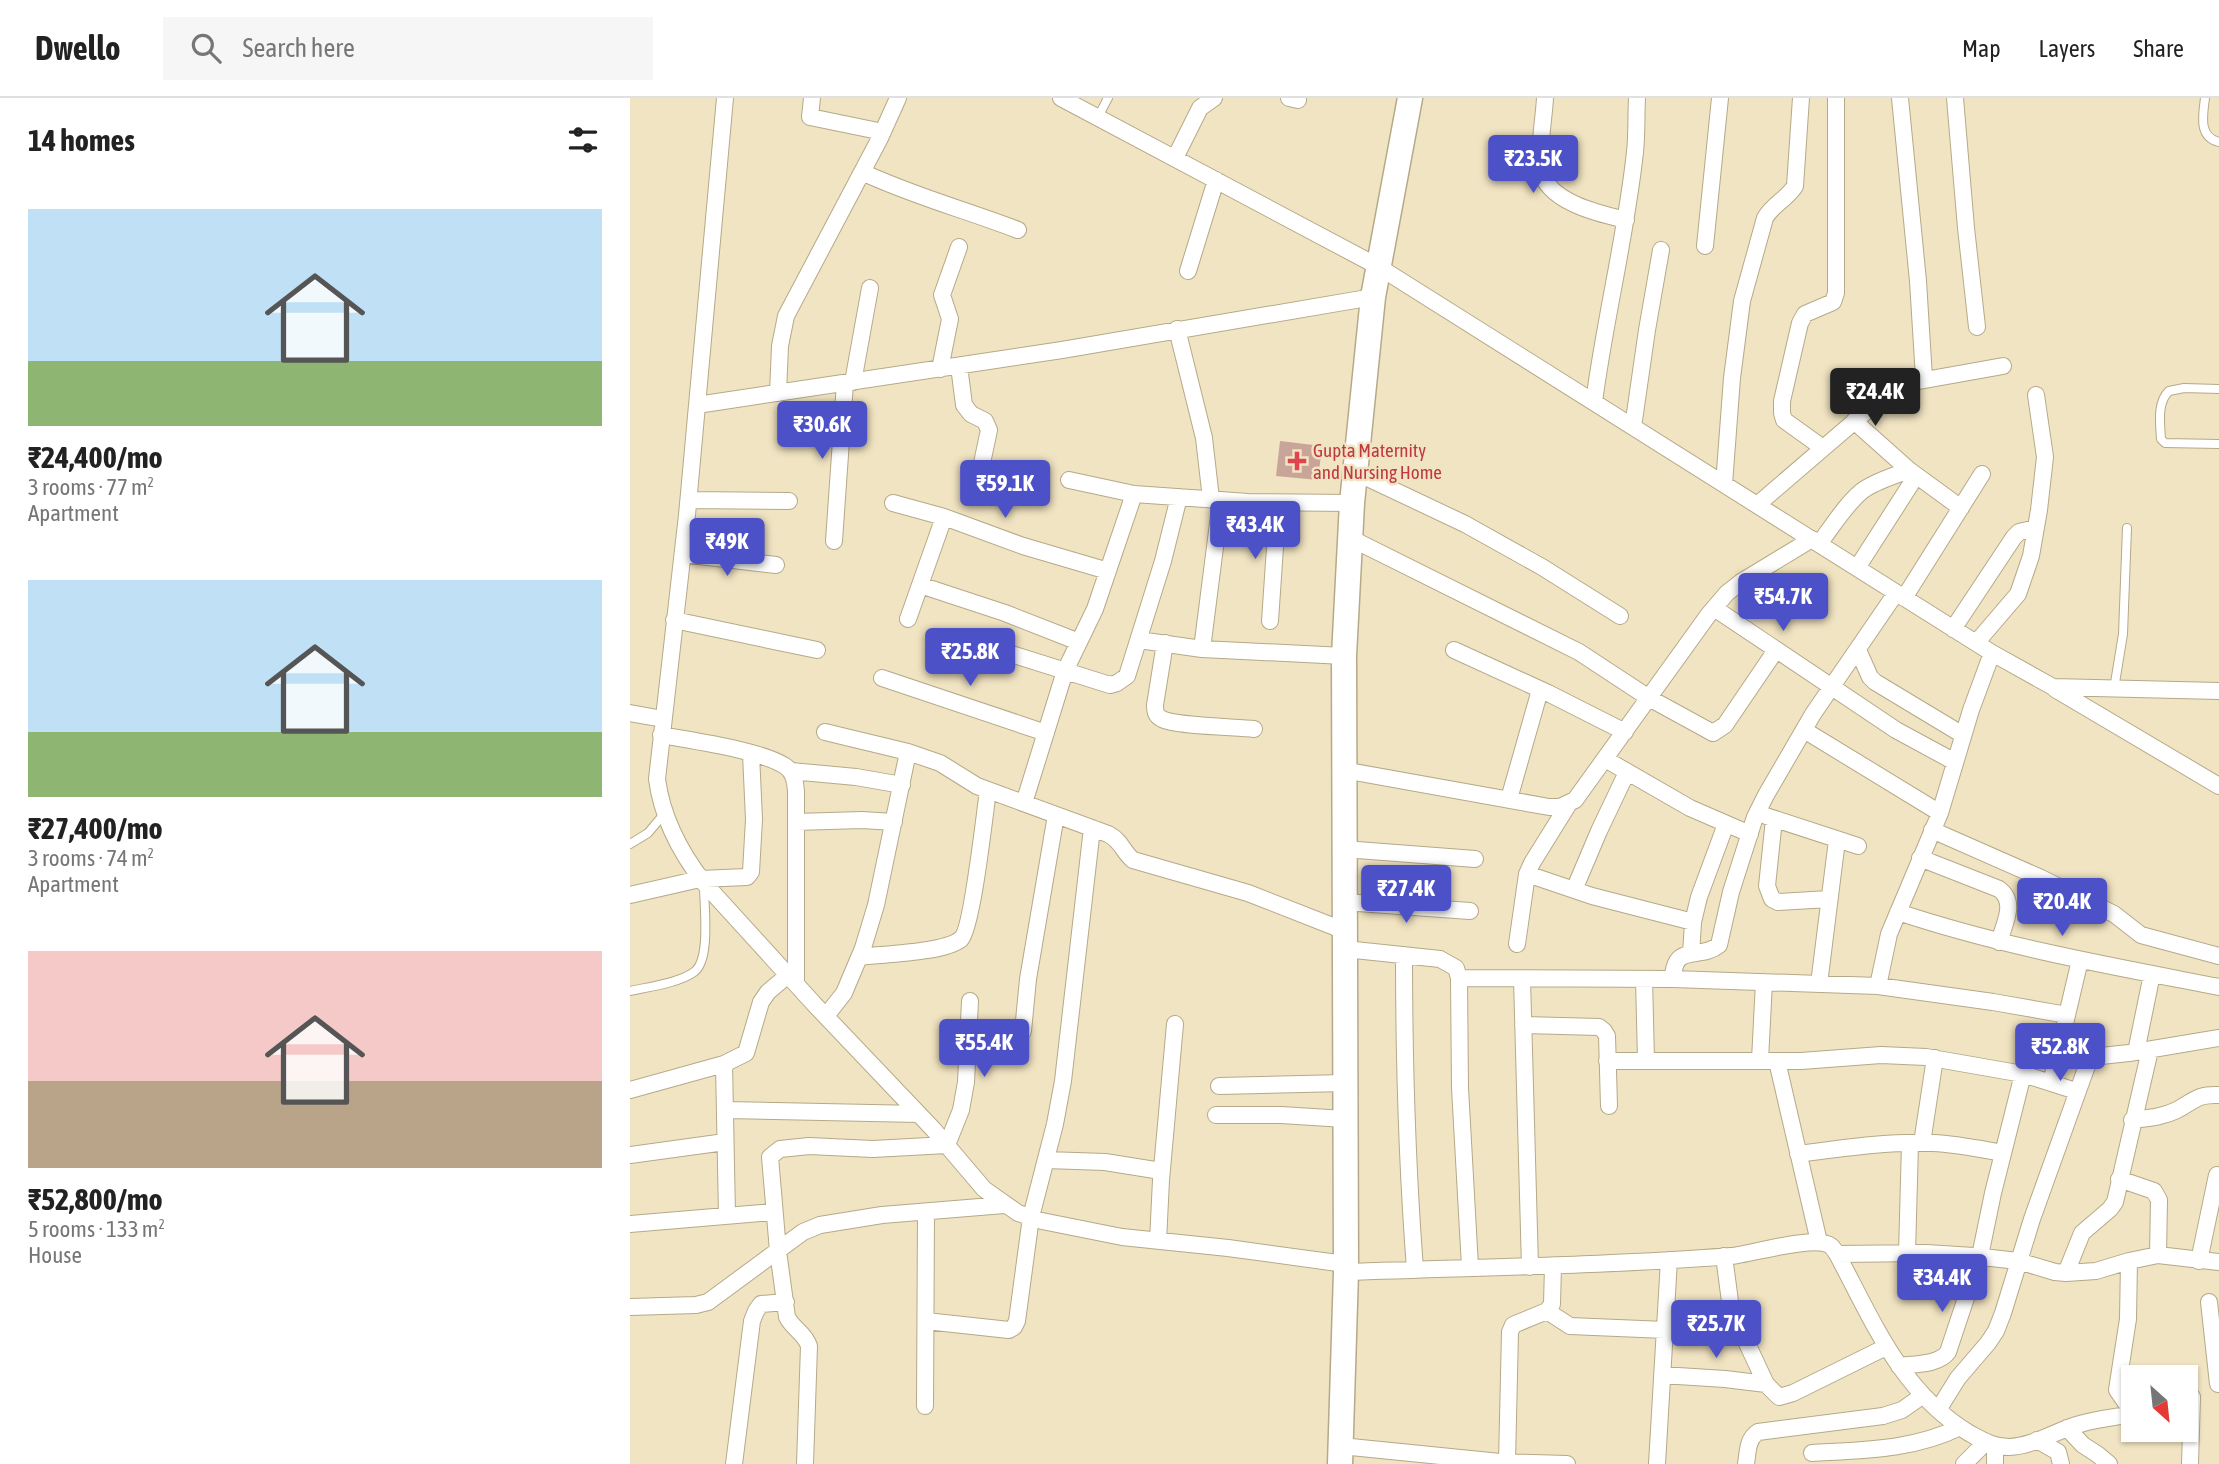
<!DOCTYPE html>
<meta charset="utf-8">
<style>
:root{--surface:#fff;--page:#f6f6f6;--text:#222;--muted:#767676;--line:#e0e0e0;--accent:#4c51c7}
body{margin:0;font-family:"Asap Condensed",sans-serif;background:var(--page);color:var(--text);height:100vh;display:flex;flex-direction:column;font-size:26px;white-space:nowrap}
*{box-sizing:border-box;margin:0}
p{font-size:23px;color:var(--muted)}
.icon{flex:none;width:38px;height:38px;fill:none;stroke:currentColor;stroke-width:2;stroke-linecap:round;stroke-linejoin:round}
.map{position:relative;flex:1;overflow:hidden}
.panel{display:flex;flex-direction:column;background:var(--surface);width:630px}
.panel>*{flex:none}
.needle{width:46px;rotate:153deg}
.buttons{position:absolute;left:1491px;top:1267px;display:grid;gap:14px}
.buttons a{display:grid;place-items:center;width:77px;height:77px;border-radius:0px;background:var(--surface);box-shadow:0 2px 5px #0004;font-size:35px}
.price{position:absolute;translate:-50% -60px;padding:0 16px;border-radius:7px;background:var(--accent);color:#fff;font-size:23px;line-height:46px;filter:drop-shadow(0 2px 4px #0008)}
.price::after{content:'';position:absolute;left:50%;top:42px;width:21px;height:16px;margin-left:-10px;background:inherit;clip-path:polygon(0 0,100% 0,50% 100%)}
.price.on{background:#222;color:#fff}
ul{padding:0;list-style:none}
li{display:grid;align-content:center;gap:14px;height:371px;padding:0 28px}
li span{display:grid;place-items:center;height:217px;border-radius:0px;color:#555}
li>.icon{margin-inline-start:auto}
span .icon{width:126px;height:126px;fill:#fffc;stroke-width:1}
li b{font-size:30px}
h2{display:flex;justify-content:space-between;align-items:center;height:84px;padding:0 28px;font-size:30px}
header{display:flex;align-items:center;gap:42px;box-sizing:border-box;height:98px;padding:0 35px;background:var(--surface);border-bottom:2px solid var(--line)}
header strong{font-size:33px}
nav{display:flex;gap:38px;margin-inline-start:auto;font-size:24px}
.search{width:490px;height:63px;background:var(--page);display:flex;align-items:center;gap:18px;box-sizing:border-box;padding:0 24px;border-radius:0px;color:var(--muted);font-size:26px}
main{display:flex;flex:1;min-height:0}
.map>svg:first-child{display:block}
</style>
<header>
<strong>Dwello</strong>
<div class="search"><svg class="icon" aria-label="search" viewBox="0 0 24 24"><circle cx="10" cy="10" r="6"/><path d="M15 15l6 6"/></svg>Search here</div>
<nav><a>Map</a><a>Layers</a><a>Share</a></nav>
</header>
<main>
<section class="panel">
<h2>14 homes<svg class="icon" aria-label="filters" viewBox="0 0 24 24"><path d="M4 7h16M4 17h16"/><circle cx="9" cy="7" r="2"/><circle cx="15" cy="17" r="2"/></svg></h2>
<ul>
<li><span style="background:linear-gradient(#bfe0f5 70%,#8fb573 0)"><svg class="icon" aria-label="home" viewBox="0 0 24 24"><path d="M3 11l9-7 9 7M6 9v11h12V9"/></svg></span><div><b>₹24,400/mo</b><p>3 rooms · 77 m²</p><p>Apartment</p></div></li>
<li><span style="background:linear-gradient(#bfe0f5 70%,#8fb573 0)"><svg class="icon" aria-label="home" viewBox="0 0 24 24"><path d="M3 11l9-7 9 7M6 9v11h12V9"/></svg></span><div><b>₹27,400/mo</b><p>3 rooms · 74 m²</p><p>Apartment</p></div></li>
<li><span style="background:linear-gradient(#f6c9c9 60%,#b9a48a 0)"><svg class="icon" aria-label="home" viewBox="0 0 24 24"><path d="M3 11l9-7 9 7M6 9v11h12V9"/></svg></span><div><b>₹52,800/mo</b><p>5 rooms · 133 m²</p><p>House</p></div></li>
</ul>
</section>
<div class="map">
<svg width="1589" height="1366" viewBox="0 0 1589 1366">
<rect width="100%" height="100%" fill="#f1e4c2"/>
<path fill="#c9a499" d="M650 343 692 348 688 382 646 378Z"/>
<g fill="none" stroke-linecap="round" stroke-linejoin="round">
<g stroke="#b5a988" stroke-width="10">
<path id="service" d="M1575 0C1573 17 1568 39 1589 44
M468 19 478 0
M1589 291 1554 290 1539 293C1527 304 1530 325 1531 341L1535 345 1589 346
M1484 591 1493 536 1497 430
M0 746 18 735 34 716
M0 893C18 889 49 885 64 874 81 862 74 808 74 788"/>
</g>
<g stroke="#b5a988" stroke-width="18">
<path id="minor" d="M95 0 57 417 27 681C32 719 50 754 74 785L185 907 303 1031 354 1091 388 1115 412 1123 492 1139 598 1150 715 1166
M182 0 180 19 253 34
M431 0 749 169 1362 555 1423 589 1589 593
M659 0 668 2
M915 0C914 20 908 52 911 71 916 104 970 116 996 122
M1270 0 1288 183 1294 280
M1325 0 1336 130 1347 229
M545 60 570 10 584 0
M232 74C283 98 336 112 388 132
M1075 148 1090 0
M558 173 586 82
M547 231 574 340 581 401
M329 268 334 307 341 316 355 323 359 332 352 365
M310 271 320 221 312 197 329 149
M223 284 240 190
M148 295 150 248 156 218 250 40 268 0
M964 304C975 220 996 138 1005 54 1007 36 1006 18 1007 0
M67 307 432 252 743 199
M1224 323 1279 372 1331 410
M1003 329 1017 232 1031 152
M1193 350 1154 322 1152 315V303L1170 225 1175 216 1203 204 1206 195V0
M725 374 835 426 912 469 990 518
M439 382 504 396 618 404 722 405
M1094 386 1102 280 1112 203 1135 120C1143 106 1157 101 1165 88L1171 0
M59 402 159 403
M263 405 314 419 393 448 478 473
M1127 407 1247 304 1278 285 1373 268
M720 440 949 554 1019 600 1083 635 1095 627 1146 552
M204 443 215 285
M1189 446C1202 429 1215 407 1232 393 1245 383 1264 378 1279 372
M53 456 146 467
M1227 470 1286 378
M290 487 375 515 449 544
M1274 500 1352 376
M1084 510 1266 632 1325 664
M278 521 314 419
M44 522 187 552
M640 523 648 405
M1323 531 1384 439 1389 434 1406 430
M509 542 572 551 714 558
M343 544 480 587 487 585 497 578 533 463 549 399
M535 545 525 607C525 614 526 618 532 621 545 628 606 629 624 631
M1346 545 1388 496 1401 458 1409 412 1415 359 1406 297
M572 551 591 402
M824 552 918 595 995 634
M1228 552 1240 579 1245 584 1333 637
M252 580 416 635
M1425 591 1589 688
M0 615 33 621
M1174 632 1310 715
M195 634 278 654 310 665 347 688 478 736C492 743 492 753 503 762L618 795 715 833
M31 637C63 643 130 652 155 668 164 674 165 683 166 693V886
M975 661 1060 710 1120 736
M713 672 919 709H930L945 702 1079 516 1097 495 1111 484 1182 441
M161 673 226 679 272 687
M879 701 910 592
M394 705 435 573 465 511 504 396
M1136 718 1228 748
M1144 721 1137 788 1142 801 1148 804 1199 801
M166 724 232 722 264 724
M1302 732 1411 780 1484 816 1511 837 1589 858
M714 751 845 761
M1290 760 1369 791C1387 804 1374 826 1369 844
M897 776 962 798 1063 824
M944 792 969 733 997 674
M0 797 70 781 117 779 121 774 124 721 121 656
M714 804 840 813
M1268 814C1373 849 1481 868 1589 889
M887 846 897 776 902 765 938 707
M715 851 810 861 826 870 829 880 830 990 840 1169
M1061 856 1063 824 1069 799 1096 726
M774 857C774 962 777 1067 785 1171
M230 859C253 856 314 855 331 841 342 831 355 714 358 692
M829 880 1043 881 1248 888 1363 904 1437 917
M892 881 900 1169
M1014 881 1016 962
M1043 881C1044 844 1069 863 1089 847L1101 794 1125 719 1136 697 1183 616 1266 495
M1189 886 1207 742
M1248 888 1259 836 1310 715 1341 612 1362 555
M196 918 214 895 233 850 246 807 278 654
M893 927 969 929 974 933 977 938 979 1008
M393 933 398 881 426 717
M1506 954 1522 876
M1130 962 1134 884
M977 963H1171L1251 957 1296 959 1393 976 1446 993
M1147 963 1189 1144
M94 966 97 1118
M1421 985 1450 862
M589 988 715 985
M0 992 94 966 116 955 131 904 138 894 158 877
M96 1012 289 1016
M586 1017H651L715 1021
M1502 1022C1518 1020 1533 1019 1547 1012 1565 1002 1568 996 1589 997
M1292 1045 1305 960
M1168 1056C1213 1050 1259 1043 1303 1045 1327 1046 1350 1051 1373 1055
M0 1057 95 1044
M416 1062 475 1064 531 1073
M1489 1081 1524 1093 1529 1102 1528 1157
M0 1126 144 1114
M528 1143 531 1082 545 926
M1277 1155 1280 1046
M1207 1156 1296 1155 1344 1158 1388 1163 1425 1174 1436 1175 1466 1173 1499 1163 1528 1157 1589 1164
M1094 1158 1101 1211 1136 1286 1149 1299 1163 1295 1256 1249
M1499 1163 1498 1221 1487 1292 1503 1315
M1569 1163 1587 1077
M716 1174C844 1169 973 1168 1101 1158 1122 1156 1186 1136 1201 1148 1203 1150 1205 1153 1207 1156 1243 1223 1271 1294 1339 1335 1352 1342 1363 1349 1379 1349 1404 1348 1427 1332 1450 1326 1467 1321 1486 1319 1503 1316
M1436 1175 1452 1135 1480 1111 1485 1104 1520 952
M1579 1204 1588 1286
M0 1209 66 1207 78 1204 173 1134 190 1127 252 1117 374 1107
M917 1213 940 1228 1035 1232
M296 1223 379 1232 384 1229 387 1223 401 1119 425 1026 433 983 462 730
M1269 1268C1283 1266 1309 1267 1318 1254L1350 1158 1363 1095 1393 976
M1032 1277 1095 1281 1136 1286
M295 1308 296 1114
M1308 1312 1328 1280 1358 1245 1366 1233 1373 1215 1402 1121 1458 965 1471 958 1499 955 1589 940
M1437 1330 1453 1347 1467 1356 1479 1366
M1407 1342 1428 1354 1431 1366
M711 1348 870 1364 937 1366
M1182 1355C1233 1352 1284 1352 1330 1329
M877 1364 880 1234 883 1227 917 1213 922 1206 923 1168
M104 1366 122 1223 126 1213 131 1206 156 1204
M175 1366 179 1248C175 1235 163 1231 157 1219L148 1153 140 1059 150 1051 179 1048 243 1051 317 1047 331 1012 336 984 340 903
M1027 1366 1039 1162
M1116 1366C1118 1354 1117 1341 1128 1334L1253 1318 1272 1312 1292 1298
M1334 1366 1356 1344
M1365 1366V1348
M1560 1366 1562 1299"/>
</g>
<g stroke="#b5a988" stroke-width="27">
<path id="primary" d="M710 1366 716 1174 714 558 722 405 743 199 780 0"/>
</g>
<use href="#service" stroke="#fff" stroke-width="8"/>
<use href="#minor" stroke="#fff" stroke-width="16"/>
<use href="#primary" stroke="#fff" stroke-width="24"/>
</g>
<path fill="#e0444e" stroke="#f1e4c2" stroke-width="2.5" d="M663.5 352.5h7v7h7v7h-7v7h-7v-7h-7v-7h7z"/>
<g text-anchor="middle" stroke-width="5" stroke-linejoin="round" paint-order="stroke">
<g font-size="19" fill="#be3a42" stroke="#f1e4c2" text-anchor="start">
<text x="683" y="359">Gupta Maternity<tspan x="683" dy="22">and Nursing Home</tspan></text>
</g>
</g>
</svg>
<div class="buttons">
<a><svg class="needle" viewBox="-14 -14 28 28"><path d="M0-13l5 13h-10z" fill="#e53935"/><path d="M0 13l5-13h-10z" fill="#767676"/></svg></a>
</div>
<b class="price" style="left:903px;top:97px">₹23.5K</b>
<b class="price on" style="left:1245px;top:330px">₹24.4K</b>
<b class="price" style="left:192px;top:363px">₹30.6K</b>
<b class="price" style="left:375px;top:422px">₹59.1K</b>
<b class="price" style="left:625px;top:463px">₹43.4K</b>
<b class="price" style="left:97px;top:480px">₹49K</b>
<b class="price" style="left:1153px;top:535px">₹54.7K</b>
<b class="price" style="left:340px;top:590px">₹25.8K</b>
<b class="price" style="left:776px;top:827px">₹27.4K</b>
<b class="price" style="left:1432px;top:840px">₹20.4K</b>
<b class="price" style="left:354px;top:981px">₹55.4K</b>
<b class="price" style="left:1430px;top:985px">₹52.8K</b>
<b class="price" style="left:1312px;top:1216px">₹34.4K</b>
<b class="price" style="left:1086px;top:1262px">₹25.7K</b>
</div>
</main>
